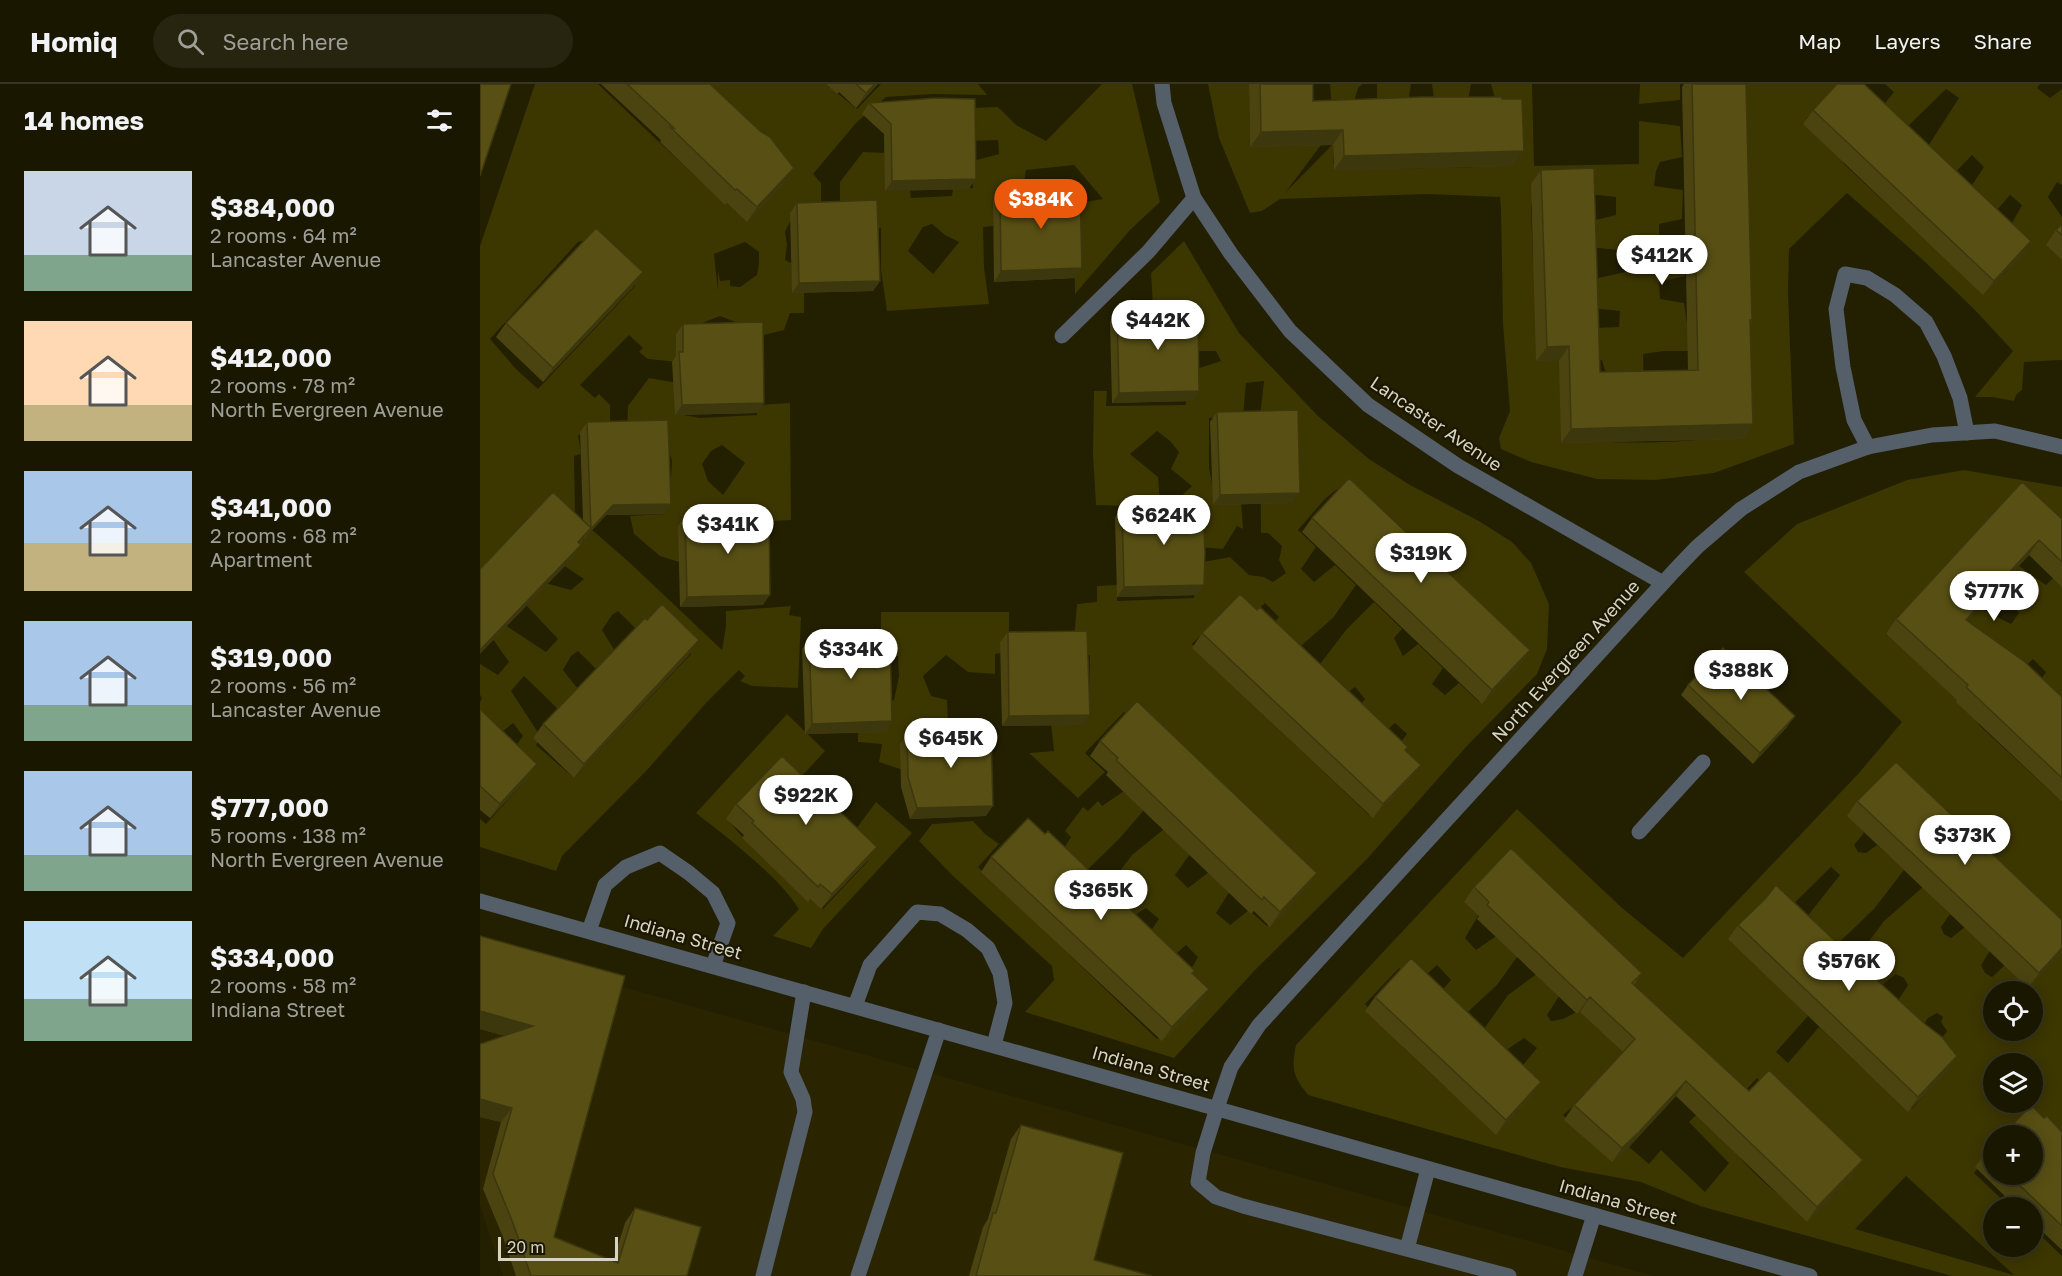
<!DOCTYPE html>
<meta charset="utf-8">
<style>
:root{--surface:#1a1701;--page:#272410;--text:#f1f3f6;--muted:#9f9f99;--line:#383623;--accent:#ea580c}
body{margin:0;font-family:"Golos Text",sans-serif;background:var(--page);color:var(--text);height:100vh;display:flex;flex-direction:column;font-size:22px;white-space:nowrap}
*{box-sizing:border-box;margin:0}
p{font-size:20px;color:var(--muted)}
.icon{flex:none;width:33px;height:33px;fill:none;stroke:currentColor;stroke-width:2;stroke-linecap:round;stroke-linejoin:round}
.map{position:relative;flex:1;overflow:hidden}
.side{display:flex;flex-direction:column;background:var(--surface);width:480px}
.side>*{flex:none}
.buttons{position:absolute;left:1503px;top:897px;display:grid;gap:12px}
.buttons a{display:grid;place-items:center;width:60px;height:60px;border-radius:50%;background:var(--surface);box-shadow:0 3px 15px #0003,0 0 0 2px var(--line);font-size:30px}
.scale{position:absolute;left:18px;bottom:15px;width:120px;box-sizing:border-box;padding-left:6px;border:3px solid #d6d4c3;border-top:0;font-size:16px;line-height:21px;white-space:nowrap;color:#d6d4c3;-webkit-text-stroke:4px #1a1600;paint-order:stroke}
.price{position:absolute;translate:-50% -51px;padding:0 14px;border-radius:21px;background:#fff;color:#222;font-size:20px;line-height:39px;filter:drop-shadow(0 2px 3px #0008)}
.price::after{content:'';position:absolute;left:50%;top:36px;width:18px;height:14px;margin-left:-9px;background:inherit;clip-path:polygon(0 0,100% 0,50% 100%)}
.price.current{background:var(--accent);color:#fff}
ul{padding:0;list-style:none}
li{display:flex;align-items:center;gap:18px;height:150px;padding:0 24px}
li span{display:grid;place-items:center;flex:none;width:168px;height:120px;border-radius:0px;color:#555}
li>.icon{margin-inline-start:auto}
span .icon{width:72px;height:72px;fill:#fffc;stroke-width:1}
li b{font-size:26px}
h2{display:flex;justify-content:space-between;align-items:center;height:72px;padding:0 24px;font-size:26px}
header{display:flex;align-items:center;gap:36px;box-sizing:border-box;height:84px;padding:0 30px;background:var(--surface);border-bottom:2px solid var(--line)}
header strong{font-size:28px}
nav{display:flex;gap:33px;margin-inline-start:auto;font-size:21px}
.search{width:420px;height:54px;background:var(--page);display:flex;align-items:center;gap:15px;box-sizing:border-box;padding:0 21px;border-radius:33px;color:var(--muted);font-size:22px}
main{display:flex;flex:1;min-height:0}
.map>svg:first-child{display:block}
</style>
<header>
<strong>Homiq</strong>
<div class="search"><svg class="icon" aria-label="search" viewBox="0 0 24 24"><circle cx="10" cy="10" r="6"/><path d="M15 15l6 6"/></svg>Search here</div>
<nav><a>Map</a><a>Layers</a><a>Share</a></nav>
</header>
<main>
<section class="side">
<h2>14 homes<svg class="icon" aria-label="filters" viewBox="0 0 24 24"><path d="M4 7h16M4 17h16"/><circle cx="9" cy="7" r="2"/><circle cx="15" cy="17" r="2"/></svg></h2>
<ul>
<li><span style="background:linear-gradient(#c9d6e8 70%,#7fa58c 0)"><svg class="icon" aria-label="home" viewBox="0 0 24 24"><path d="M3 11l9-7 9 7M6 9v11h12V9"/></svg></span><div><b>$384,000</b><p>2 rooms · 64 m²</p><p>Lancaster Avenue</p></div></li>
<li><span style="background:linear-gradient(#ffd9b3 70%,#c2b280 0)"><svg class="icon" aria-label="home" viewBox="0 0 24 24"><path d="M3 11l9-7 9 7M6 9v11h12V9"/></svg></span><div><b>$412,000</b><p>2 rooms · 78 m²</p><p>North Evergreen Avenue</p></div></li>
<li><span style="background:linear-gradient(#a9c7e8 60%,#c2b280 0)"><svg class="icon" aria-label="home" viewBox="0 0 24 24"><path d="M3 11l9-7 9 7M6 9v11h12V9"/></svg></span><div><b>$341,000</b><p>2 rooms · 68 m²</p><p>Apartment</p></div></li>
<li><span style="background:linear-gradient(#a9c7e8 70%,#7fa58c 0)"><svg class="icon" aria-label="home" viewBox="0 0 24 24"><path d="M3 11l9-7 9 7M6 9v11h12V9"/></svg></span><div><b>$319,000</b><p>2 rooms · 56 m²</p><p>Lancaster Avenue</p></div></li>
<li><span style="background:linear-gradient(#a9c7e8 70%,#7fa58c 0)"><svg class="icon" aria-label="home" viewBox="0 0 24 24"><path d="M3 11l9-7 9 7M6 9v11h12V9"/></svg></span><div><b>$777,000</b><p>5 rooms · 138 m²</p><p>North Evergreen Avenue</p></div></li>
<li><span style="background:linear-gradient(#bfe0f5 65%,#7fa58c 0)"><svg class="icon" aria-label="home" viewBox="0 0 24 24"><path d="M3 11l9-7 9 7M6 9v11h12V9"/></svg></span><div><b>$334,000</b><p>2 rooms · 58 m²</p><p>Indiana Street</p></div></li>
</ul>
</section>
<div class="map">
<svg width="1582" height="1192" viewBox="0 0 1582 1192">
<rect width="100%" height="100%" fill="#231f01"/>
<path fill="#2a2500" d="M0 863 1174 1192H23L0 1121Z"/>
<path fill="#3c3601" fill-rule="evenodd" d="M55 0H118L237 113 268 133 207 0H346L377 25 401 0H498L507 11 453 10 406 13 376 39 333 90 341 99V123H317L305 148 307 161 305 176 311 179 316 206 324 209V229H310L304 246 276 253 278 247 240 232 197 249 198 278 168 275 159 268 163 264 149 251 100 301 115 314 119 310 130 321V349L98 351 101 370 94 372 95 431 149 478 242 566 246 542V527L311 522 309 531 321 533 318 604 272 602 260 597 265 592 259 586 226 619 168 685 82 772 76 787 0 763V735L6 740 44 698 23 679 43 652 33 639 5 662 0 657V618L2 614 0 611V580L18 591 29 578 12 554 25 541 66 568 78 555 45 520 65 499 91 506 104 495 83 481 98 465 0 489V162ZM106 156 155 202 58 305 36 285 10 255 98 158ZM265 158 279 168V179L277 191 260 203 250 202V196L240 197 238 187V207L234 170ZM138 527 160 549 175 534 211 570 94 694 56 661 61 653 31 607 44 592 83 630 102 610 83 586 91 572 98 567 121 590 138 572 122 546 132 531Z
M622 0H652L680 118 650 146 595 210 593 120 623 115 594 81 546 86 540 121 514 122 513 142 503 143 504 183 509 220 407 227 401 186V144H395L360 123V98L383 68 408 69 413 107H430L431 114 472 112 473 105 493 104V77L519 70 518 56 492 57 491 24 518 23 536 41 566 57ZM452 140 465 151 479 158 453 190 428 167 443 143Z
M728 0H769L770 58 824 55 850 49 805 109 853 60V80L891 85 999 83 1032 74 1011 0H1052L1054 82 1159 80V37L1200 42 1202 73 1180 78 1176 87 1174 102 1203 106 1202 135 1179 140V160L1202 161 1205 192 1179 198 1180 215 1204 219 1207 240 1254 0H1358L1326 35 1366 82 1454 164 1506 206 1527 187 1542 165 1526 150 1542 121 1530 111 1509 135 1484 113 1504 83 1492 71 1467 97 1441 73 1479 14 1466 5 1418 52 1395 31 1414 8 1405 0H1560L1557 4 1570 14 1582 5V101L1577 98 1568 113 1582 133V276L1544 278 1542 306 1536 311 1534 317 1512 313H1495L1533 267 1494 225 1443 176 1367 109 1309 165 1308 210 1314 360 1234 389 1175 396 1117 395 1051 378 1021 365 1019 354 1030 327 1023 240 1021 124 1020 113 947 110 800 115 782 127 770 129 739 54ZM1054 96 1107 110 1136 113V131L1107 138 1108 163 1159 168V185L1109 196 1111 224 1140 227 1139 243 1113 244 1053 177 1051 123ZM1184 267H1222L1263 350C1205 360 1145 360 1086 356L1107 276H1122L1130 303 1164 302 1163 270Z
M850 0H882L878 4 871 28 852 29Z
M897 0H931L927 26 897 27Z
M952 0H991L987 22 955 25Z
M1160 0H1200V16L1159 20Z
M704 157 759 249 838 332 889 375 930 401 999 437 1032 458 1051 479 1069 520 1067 565 1057 590 986 663 887 775 776 885 694 974 545 928 574 896 572 882 473 792 439 757 452 740 493 737 505 750 519 760 498 783 677 955 704 935 702 901 718 873 706 861 682 882 661 861 679 835 666 824 640 841 616 819 652 771 684 745 710 770 695 791 708 804 729 788 750 807 736 829 750 841 769 826 787 842 826 801 644 628 605 669 625 688 598 714 549 669 574 667 571 639 609 617 610 571 601 572 594 556 597 520 617 518V502L637 501V517L714 514 718 479 750 473 769 491 784 493 793 498 806 489 799 476 802 462 788 449H781L780 333 784 297 766 299 763 333 729 334V384L735 414 761 418 763 445 757 442 743 465 718 463 696 432 697 416 712 402 691 385 699 368 690 357 677 347 650 370 678 393 680 418 652 422 616 421 613 371 614 307H627L626 322 706 321 707 288 741 277 736 267H706L690 237 692 224 673 222 671 189ZM857 405 1037 579 999 618 979 599 965 611 952 600 963 584 938 560 923 572 914 554 922 545 894 518 866 546 827 597 852 620 875 603 885 615 870 637 892 659 915 639 927 650 908 675 926 692 889 731 735 585 712 560 749 522 765 537 785 519 799 533 782 553 806 575 853 534 876 501 855 481 834 498 821 485 836 463 818 446 845 415Z
M169 294 198 299 199 330 220 334 277 331V321L310 319 311 436 264 439 199 478 180 472 154 450 150 432 184 430 183 411H190L192 377 189 367 147 348 148 322ZM242 361 265 379 243 411 228 397 222 380 231 367Z
M1484 386 1582 403V624L1573 629 1552 608 1566 588 1553 575 1535 593 1515 579 1481 615 1500 642 1582 718V855L1408 690 1372 728 1384 749 1374 761 1378 768 1386 769 1397 761 1424 786 1394 825 1345 872 1318 844 1360 791 1351 783 1302 831 1289 816 1274 830 1253 856 1328 932 1296 968 1308 979 1339 943 1380 982 1432 1025 1468 984 1452 968 1467 947 1461 938 1463 933 1457 929 1448 934 1435 955 1409 931 1428 901 1424 894 1416 890 1388 912 1366 888 1404 837 1443 803 1470 830 1461 843 1464 850 1471 854 1485 843 1510 867 1501 881 1505 889 1512 893 1525 881 1550 899 1570 881 1582 866V1085L1553 1058 1552 1052 1545 1051 1537 1044 1528 1051 1514 1052 1513 1065 1494 1089 1530 1123 1514 1124V1162H1552L1553 1144 1582 1172V1192H1472L1220 1122 1161 1098 1080 1083 828 1011C813 992 811 985 816 961L1037 725 1141 823 1203 874 1379 689 1422 638 1264 488 1317 440 1427 396ZM1533 416 1570 451 1556 462 1577 490 1566 501 1539 482 1517 504 1539 529 1531 540 1500 524 1481 545 1501 567 1491 577 1465 563 1444 585 1406 550 1509 437ZM1021 779 1152 900 1134 922 1116 939 1102 925 1083 935 1071 937 1067 931 1083 906 1062 886 1028 911 996 956 1015 974 1044 954 1057 964 1034 992 1050 1008 1037 1028 1015 1044 964 1002 925 965 885 920 919 884 936 900 957 881 971 896 954 916 977 938 1017 901 1042 866 1022 848 996 866 985 854 1001 827 987 814ZM1514 908H1552V946H1514ZM1172 939 1217 982 1202 1005 1223 1024 1209 1038 1249 1079 1225 1108 1181 1066 1169 1080 1149 1063 1129 1074 1106 1055 1083 1031 1108 1010ZM1514 980H1552V1018H1514ZM1277 994C1305 1029 1338 1058 1372 1086L1355 1109 1328 1132C1291 1108 1259 1077 1234 1041ZM1426 1092 1534 1191 1375 1145Z
M401 528H529V551L521 569 515 570V590L488 588 466 571 443 592 451 612 467 616 468 639 448 640 447 659 426 687 399 678 402 660 378 658V643L406 619 414 616 419 592 418 572 408 573 396 562 401 548Z
M307 630 345 667 311 704 248 736C276 770 307 799 343 825L388 777 367 757 396 718 432 749 343 845 331 864 293 852 319 825C297 791 249 755 216 729Z
M644 707 664 726 639 755 595 798 575 779 591 753 585 747 603 723 608 727 618 717 622 722Z"/>
<g fill="none" stroke-linecap="round" stroke-linejoin="round">
<path stroke="#545f69" stroke-width="15" d="M582 252 668 168 714 114
M1388 363 1374 336 1363 283 1356 225 1365 190 1387 194 1415 211 1446 238 1464 272 1480 314 1487 349
M1159 748 1223 678
M109 847 125 801 146 783 180 769 209 789 233 809 248 839 233 882
M375 922 390 881 437 828 460 830 487 846 508 864 520 889 525 919 514 961
M737 1024 723 1069 718 1098 736 1113 763 1122 1029 1192
M927 1165 948 1085
M283 1192 325 1028 323 1015 311 988 324 908
M378 1192 459 946
M1095 1192 1114 1131"/>
<path stroke="#545f69" stroke-width="15" d="M682 0 684 19 714 114 751 170 810 247 888 321 978 382 1183 499
M0 817 1330 1192
M737 1024 751 983 779 941 1194 487 1217 463 1261 425 1319 388 1388 363 1452 351 1515 347 1582 363"/>
</g>
<path fill="#4b4411" d="M121 0H230L304 99 267 138 247 119 245 121 180 58 181 56Z
M346 0H398L376 24 359 8 357 10Z
M769 0H833V17L1033 82 854 86 853 61 770 63Z
M1204 0H1266L1272 236 1270 240 1273 340 1263 355 1081 359 1079 277H1056L1051 100 1061 86 1120 288 1208 286 1202 3Z
M389 19 489 105 405 107 404 50 382 30Z
M1333 26 1551 157 1541 172 1503 211 1323 40Z
M520 107 602 184 595 194 514 198 513 117Z
M317 119 400 197 393 207 312 209 310 129Z
M1582 140V176L1566 161 1576 146Z
M153 203 63 298 16 253 26 239Z
M637 228 719 307 712 317 632 319 630 238Z
M203 240 284 319 277 329 195 331 192 278 196 272V250Z
M737 328 813 419 733 421 730 338Z
M107 338 184 430 126 431 104 455V454L91 476 103 436 100 348Z
M642 423 724 501 717 511 637 513 635 433Z
M205 432 283 521 200 523 198 442Z
M832 434 1050 566 1040 581 1002 620 822 448Z
M1582 435V503L1549 471 1488 537 1582 613V718L1476 618 1477 616 1406 550 1416 535Z
M528 548 603 641 522 642 520 558Z
M722 549 928 663 925 667 941 681 930 695 893 734 712 564Z
M329 555 412 637 405 648 325 650 322 565Z
M209 571 94 694 53 654 63 640Z
M1208 601 1307 643 1273 680 1201 611Z
M0 625 57 680 47 695 10 734 0 726Z
M427 650 506 732 430 735 421 703 420 660Z
M620 657 837 789 827 803 790 843 774 827 771 830 626 691 628 688 610 672Z
M1377 717 1582 868 1548 904 1367 732Z
M256 720 387 777 341 825 330 815 328 818 262 754 264 751 246 735Z
M511 773 713 890 729 905 719 920 682 957 501 788Z
M994 803 1162 889 1154 901 1269 1007 1383 1076 1372 1091 1327 1138 1196 1012 1149 1063 1132 1078 1084 1036 1094 1021 1143 968 1100 928 1097 930 997 835 999 832 984 818Z
M1258 841 1467 987 1428 1028 1248 855Z
M0 852 145 892 74 1153 133 1177 145 1139 155 1124 221 1143 207 1192H36L23 1153 3 1105 21 1038 0 1033V960L25 952 0 945Z
M895 913 1061 998 1051 1012 1016 1051 885 927Z
M1564 1034 1582 1048V1166L1552 1138V1124H1537L1495 1083 1505 1069 1514 1060V1090H1552Z
M541 1041 614 1176 672 1192H489L503 1143 508 1135 531 1055Z"/>
<path fill="#3d370e" d="M395 0H398L376 24 386 9Z
M863 46 853 61 770 63 781 48Z
M1044 67 1033 82 854 86 864 72Z
M314 84 304 99 267 138 277 123Z
M496 95 489 105 405 107 412 97Z
M1551 157 1541 172 1503 211 1514 197Z
M602 184 595 194 514 198 521 187Z
M163 188 153 203 63 298 73 284Z
M400 197 393 207 312 209 319 199Z
M1089 262 1079 277H1056L1067 263Z
M719 307 712 317 632 319 639 309Z
M284 319 277 329 195 331 202 321Z
M1273 340 1263 355 1081 359 1091 345Z
M820 409 813 419 733 421 740 411Z
M191 420 184 430 126 431 104 455 111 445 133 421Z
M111 444 101 458 88 473 98 458Z
M1559 456 1549 471 1476 550 1486 536Z
M101 461 91 476 0 570V566Z
M724 501 717 511 637 513 644 503Z
M290 511 283 521 200 523 207 513Z
M219 556 209 571 94 694 104 680Z
M1050 566 1040 581 1002 620 1012 606Z
M610 631 603 641 522 642 529 632Z
M1315 632 1307 643 1273 680 1280 669Z
M412 637 405 648 325 650 332 640Z
M57 680 47 695 10 734 20 720Z
M941 681 930 695 893 734 903 720Z
M513 722 506 732 430 735 437 724Z
M397 763 387 777 341 825 352 810Z
M837 789 827 803 790 843 800 828Z
M1582 864V868L1548 904 1559 889Z
M729 905 719 920 682 957 692 943Z
M1110 913 1100 928 1097 930 1107 916Z
M0 927 53 942 43 957 0 945Z
M1477 972 1467 987 1428 1028 1438 1013Z
M1206 997 1196 1012 1149 1063 1132 1078 1142 1064Z
M1061 998 1051 1012 1016 1051 1026 1036Z
M0 1015 32 1024 21 1038 0 1033Z
M1383 1076 1372 1091 1327 1138 1337 1123Z"/>
<path fill="#574f14" stroke="#3d370e" stroke-width="1.5" d="M0 0H31L0 92Z
M147 0H230L280 47 290 53 314 84 277 123 257 105 255 106 190 43 194 44Z
M376 0H395L386 9Z
M780 0H833V17L941 13H1022V15H1042L1044 67 864 72 863 46 781 48Z
M1212 0H1266L1272 236H1270L1273 340 1091 345 1089 262 1067 263 1061 86 1114 84 1120 288 1218 286Z
M1357 0H1384L1551 157 1514 197 1333 26Z
M456 14 495 15 496 95 412 97 411 40 389 19Z
M600 105 602 184 521 187 520 107Z
M397 116 400 197 319 199 317 119Z
M1582 140V151L1576 146Z
M116 144 163 188 73 284 26 239Z
M718 226 719 307 639 309 637 228Z
M283 238 284 319 202 321 199 268H203V240Z
M818 326 820 409 740 411 737 328Z
M188 336 191 420 133 421 111 445 107 338Z
M869 394 1050 566 1012 606 832 434Z
M1542 398 1582 435V478L1559 456 1486 536 1545 578 1582 613V694L1486 603 1488 601 1416 535Z
M73 408 111 444 98 458 101 461 0 566V485Z
M723 422 725 469 724 501 644 503 642 423Z
M289 430 290 511 207 513 205 432Z
M760 510 777 526 780 523 928 663 925 666 941 681 903 720 722 549Z
M182 520 219 556 104 680 63 640 165 534 167 536Z
M607 547 610 631 529 632 528 548Z
M410 554 412 637 332 640 329 555Z
M1243 564 1315 632 1280 669 1208 601Z
M657 617 837 789 800 828 784 813 782 816 743 779 636 676 638 674 620 657Z
M0 625 57 680 20 720 0 702Z
M511 648 513 722 437 724 428 693 427 650Z
M302 672 397 763 352 810 340 800 338 803 272 739 274 737 256 720Z
M1416 678 1582 836V864L1559 889 1377 717Z
M548 734 565 750 568 747 715 887 712 889 729 905 692 943 511 773Z
M1031 764 1162 889 1152 899 1269 1007 1289 986 1383 1076 1337 1123 1206 997 1159 1048 1142 1064 1094 1021 1155 955 1110 913 1107 916 1007 821 1009 818 994 803Z
M1296 801 1355 857 1376 874 1398 897 1445 940 1462 953 1477 972 1438 1013 1258 841 1285 815Z
M0 852 145 892 74 1153 138 1179 155 1124 221 1143 207 1192H51L33 1139 13 1090 32 1024 0 1015V960L53 942 0 927Z
M931 874 1061 998 1026 1036 895 913Z
M1551 1021 1564 1034 1567 1032 1582 1048V1142L1528 1090H1552V1052H1522Z
M541 1041 643 1069 614 1176 672 1192H496L513 1129H516Z
M1514 1060V1077L1505 1069Z"/>
<g text-anchor="middle" stroke-width="4.5" stroke-linejoin="round" paint-order="stroke">
<g font-size="18" fill="#d6d4c3" stroke="#1a1600">
<text transform="translate(956 340) rotate(34)" y="6">Lancaster Avenue</text>
<text transform="translate(1086 577) rotate(-48)" y="6">North Evergreen Avenue</text>
<text transform="translate(203 853) rotate(16)" y="6">Indiana Street</text>
<text transform="translate(671 985) rotate(16)" y="6">Indiana Street</text>
<text transform="translate(1138 1118) rotate(16)" y="6">Indiana Street</text>
</g>
</g>
</svg>
<div class="buttons">
<a><svg class="icon" aria-label="locate" viewBox="0 0 24 24"><circle cx="12" cy="12" r="6"/><path d="M12 2v4M12 18v4M2 12h4M18 12h4"/></svg></a>
<a><svg class="icon" aria-label="layers" viewBox="0 0 24 24"><path d="M12 4l9 5-9 5-9-5zM3 14l9 5 9-5"/></svg></a>
<a>+</a>
<a>−</a>
</div>
<div class="scale">20 m</div>
<b class="price current" style="left:561px;top:146px">$384K</b>
<b class="price" style="left:1182px;top:202px">$412K</b>
<b class="price" style="left:678px;top:267px">$442K</b>
<b class="price" style="left:684px;top:462px">$624K</b>
<b class="price" style="left:248px;top:471px">$341K</b>
<b class="price" style="left:941px;top:500px">$319K</b>
<b class="price" style="left:1514px;top:538px">$777K</b>
<b class="price" style="left:371px;top:596px">$334K</b>
<b class="price" style="left:1261px;top:617px">$388K</b>
<b class="price" style="left:471px;top:685px">$645K</b>
<b class="price" style="left:326px;top:742px">$922K</b>
<b class="price" style="left:1485px;top:782px">$373K</b>
<b class="price" style="left:621px;top:837px">$365K</b>
<b class="price" style="left:1369px;top:908px">$576K</b>
</div>
</main>
